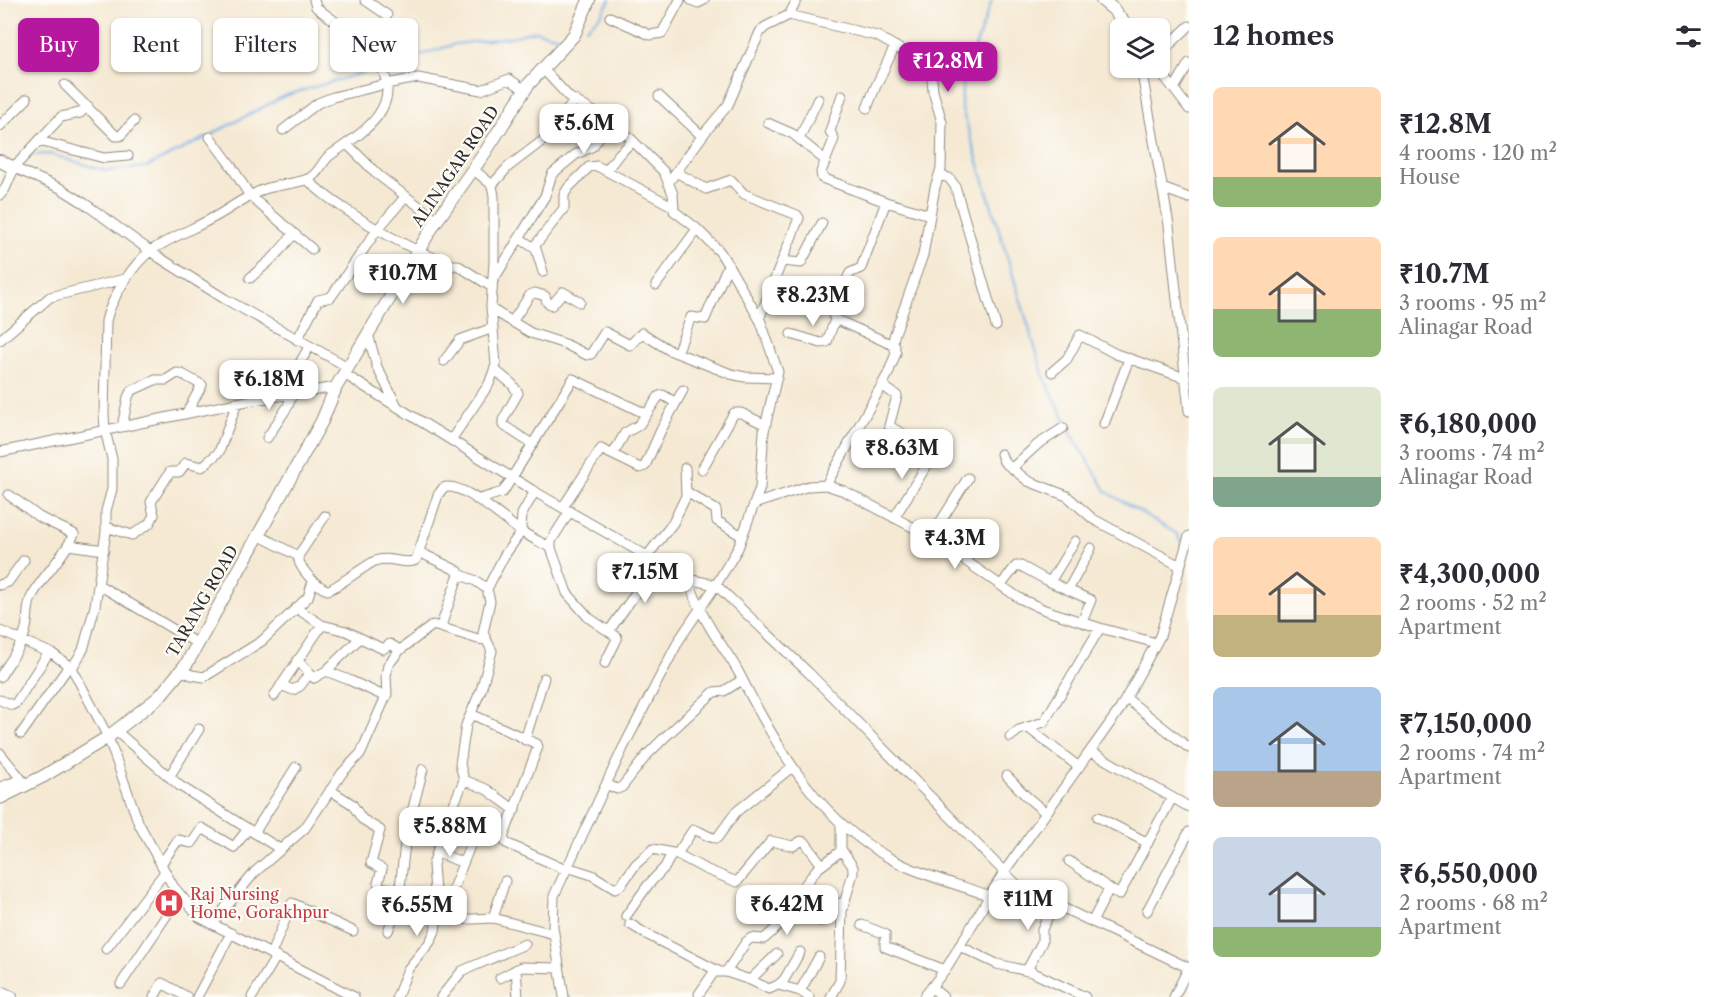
<!DOCTYPE html>
<meta charset="utf-8">
<style>
:root{--surface:#fff;--page:#f2f2f3;--text:#2b2b33;--muted:#7c7c81;--accent:#b5179e}
body{margin:0;font-family:"Libre Caslon Text",serif;background:var(--page);color:var(--text);height:100vh;display:flex;flex-direction:column;font-size:22px;white-space:nowrap}
*{box-sizing:border-box;margin:0}
p{font-size:20px;color:var(--muted)}
.icon{flex:none;width:33px;height:33px;fill:none;stroke:currentColor;stroke-width:2;stroke-linecap:round;stroke-linejoin:round}
.map{position:relative;flex:1;overflow:hidden}
.side{display:flex;flex-direction:column;background:var(--surface);width:540px}
.side>*{flex:none}
.hud{position:absolute;left:18px;top:18px;width:570px;height:54px;display:flex;gap:12px}
.controls{position:absolute;left:1110px;top:18px;display:grid;gap:12px}
.controls a{display:grid;place-items:center;width:60px;height:60px;border-radius:9px;background:var(--surface);box-shadow:0 2px 4px #0004;font-size:30px}
.price{position:absolute;translate:-50% -51px;padding:0 14px;border-radius:12px;background:#fff;color:#222;font-size:20px;line-height:39px;filter:drop-shadow(0 2px 3px #0008)}
.price::after{content:'';position:absolute;left:50%;top:36px;width:18px;height:14px;margin-left:-9px;background:inherit;clip-path:polygon(0 0,100% 0,50% 100%)}
.price.selected{background:var(--accent);color:#fff}
ul{padding:0;list-style:none}
li{display:flex;align-items:center;gap:18px;height:150px;padding:0 24px}
li span{display:grid;place-items:center;flex:none;width:168px;height:120px;border-radius:9px;color:#555}
li>.icon{margin-inline-start:auto}
span .icon{width:72px;height:72px;fill:#fffc;stroke-width:1}
li b{font-size:26px}
h2{display:flex;justify-content:space-between;align-items:center;height:72px;padding:0 24px;font-size:26px}
.chip{padding:0 21px;border-radius:9px;background:var(--surface);box-shadow:0 2px 4px #0004;font-size:21px;line-height:54px}
.chip.selected{background:var(--accent);color:#fff}
main{display:flex;flex:1;min-height:0}
.map>svg:first-child{display:block}
</style>
<main>
<div class="map">
<svg width="1189" height="997" viewBox="0 0 1189 997">
<rect width="100%" height="100%" fill="#fdfcf7"/>
<filter id="ink" filterUnits="userSpaceOnUse"><feTurbulence type="fractalNoise" baseFrequency=".0167" numOctaves="2"/><feDisplacementMap in="SourceGraphic" scale="12" xChannelSelector="R" yChannelSelector="G"/><feConvolveMatrix kernelMatrix="1 2 1 2 8 2 1 2 1" color-interpolation-filters="sRGB"/></filter>
<filter id="wash" filterUnits="userSpaceOnUse"><feTurbulence type="fractalNoise" baseFrequency=".008" numOctaves="4" result="noise"/><feDisplacementMap in="SourceGraphic" scale="24" xChannelSelector="R" yChannelSelector="G"/><feGaussianBlur stdDeviation="1.35" result="paint"/><feColorMatrix in="noise" values="0 0 0 0 0 0 0 0 0 0 0 0 0 0 0 0 0 1.4 0 .05"/><feComposite in="paint" operator="in"/></filter>
<g filter="url(#wash)">
<rect width="100%" height="100%" fill="#f5e9d3"/>
<g fill="none" stroke-linecap="round" stroke-linejoin="round">
<path stroke="#75ade5" stroke-width="2" d="M992 0 963 81 961 106 1044 377 1074 438 1107 492 1177 534 1183 546
M586 28 601 15 610 0
M384 66 456 44 511 37 535 31 564 38
M212 134 284 96 379 68
M30 155 50 154 106 171 146 167 207 137"/>
</g>
</g>
<g filter="url(#ink)">
<g fill="none" stroke-linecap="round" stroke-linejoin="round">
<g stroke="#908a7f" stroke-width="11">
<path id="minor" d="M365 0 387 15
M691 0 698 3 704 0
M789 15 797 0
M610 17 650 35 662 33 680 0
M1160 54 1189 26
M1141 68 1169 225 1189 411
M1158 68 1189 109
M543 69 570 98 618 126 664 172 673 194 674 211 695 227 720 252 728 265 761 322 778 372 764 431 760 488 738 548 716 585 679 640 623 748 554 896 553 927 564 997
M65 85 116 136H120L134 121
M1174 89 1189 63
M842 95 830 131 834 139 821 172 822 178 886 202 930 215
M659 96 702 136
M867 108 875 88 895 46
M768 123 793 134 826 161
M0 126 27 99
M283 130 318 103 333 97 386 84 418 78 481 90 509 79 525 90
M210 137 230 164 250 196 312 249
M799 139 818 99
M39 141 104 158 128 156
M348 145 378 175 437 220
M11 167 19 162 61 117 80 113 88 106
M12 167 60 188 84 203 160 258 225 299 348 367
M606 171 619 154 633 141
M676 172 706 189 731 180 744 194 797 215 799 218 759 319
M939 175 949 178 955 186 996 326
M307 179C319 192 333 201 348 211 381 233 414 251 452 265
M668 183 706 131 728 105 760 32 765 27 789 15 877 36 931 67 933 91 942 122 941 169 935 187 923 255 894 336 893 343 896 353 888 374 826 485
M492 185 508 167 546 138 575 100
M1162 188 1189 198
M0 195 5 189 12 173 9 165
M886 202 861 268 850 273 848 277 833 315 835 319 895 346
M519 238 536 249 543 272
M534 247 564 208V195L568 188 589 167 597 166 674 207
M782 261 801 263 822 223
M250 278 274 257 293 235
M441 278 452 265H457L492 287
M494 279 545 196 552 174 575 155 593 146 610 121
M656 285 697 229
M766 301H839
M491 309 531 333 565 344 587 355 591 354 605 332 630 345 642 333 669 350 731 374 745 377 777 378
M512 322 530 295 535 293 545 296 547 302 552 305 563 292 580 302
M368 334 377 367 397 406
M791 334 821 343 827 342 835 319
M0 340 50 297 125 279
M297 340 318 300 331 297 377 230 406 196
M677 353 691 317 705 319 728 265
M444 361 460 340 493 328
M495 370 512 384 518 393 503 420V425L532 444
M1052 372 1067 359 1080 335 1116 354 1185 378
M344 374 537 493 654 560 688 579 716 585 809 673 1019 887 1189 968
M882 385 897 396 889 426 903 434
M285 395 289 382 309 347
M1104 424 1129 359
M122 427 128 397 131 391 155 380H166L177 373 182 374 202 385 186 414
M267 438 288 406 292 394
M451 440 489 384 496 365 491 306 494 262V196L492 185 473 169
M0 452 247 401 336 387
M613 454 625 433 639 425 659 396 663 395 676 403
M1001 454 1004 462 1028 481 1067 496 1093 519 1180 566
M1012 468 1037 445 1063 428
M702 469 734 413H741L766 425
M687 492 716 510 717 521 742 536
M476 499C484 499 494 494 503 492L573 379 646 414
M754 504 809 486 826 485 844 491 931 537 1019 598 1045 610 1100 628 1156 643
M563 507 601 449 640 468 645 466 661 430 683 390
M570 511 551 541V548L567 593 589 618 617 637V639L605 663
M894 518 932 457
M106 527 132 535 149 524 154 515 151 502 170 472H179L186 463 202 467 219 452 237 403
M258 535 298 556C299 566 305 572 312 580 316 583 322 589 328 590 333 590 366 565 375 561 390 555 404 566 416 560L438 495 443 488C462 480 506 522 522 532 532 538 542 543 551 548
M931 537 968 478
M68 545 104 550
M419 552 458 571 459 574 441 626
M298 556 325 516
M647 556 673 523 686 496 685 468
M459 574 476 581 487 589
M688 579C694 596 701 613 711 629 720 644 732 659 740 675 778 750 820 824 899 863 927 877 960 885 990 896
M1050 582 1075 541
M0 585 8 582 24 560
M99 585 198 644
M1001 585 1016 566H1021L1050 582 1091 600 1082 622
M1068 590 1091 548
M296 608 322 625 346 631 383 649 390 644 400 650
M0 631 53 654 72 668 108 737 139 824 173 886 199 917 354 997
M609 631 633 597 654 560
M297 660 314 678 326 671 349 680 386 697
M72 668 83 650 95 606 106 532V511L112 489V459L105 430 104 415 106 321C111 299 133 263 152 250 173 236 198 227 220 214 235 205 251 193 268 188 281 184 295 184 308 179 319 174 321 163 329 156 359 135 405 109 380 65 366 41 337 24 316 7L314 0
M181 671 192 675 204 677 262 641 308 597 313 581
M326 671 360 638
M0 677C9 662 23 645 26 628 29 616 26 607 32 596 44 574 64 557 74 534L39 517 9 495
M281 685 293 690 300 686 309 674
M274 696 322 625
M1126 698 1189 748
M0 700 12 705 16 703 49 652
M471 714 537 744 538 747 503 838 506 843 566 870
M1027 727 1079 767
M116 731 180 786 280 849
M21 734 69 666
M1010 737 1019 730 1044 722 1100 628
M525 740 544 678
M1090 751 1189 807
M0 753 26 785
M1007 776 1027 797 1046 813
M169 777 199 729
M464 780 486 789 515 810
M606 784 617 789 622 787 646 756 664 738 714 692 724 691 742 680
M0 787 14 782 26 785
M330 790 352 804 362 819 380 830 371 863 382 869 378 883 380 887 399 891
M1098 817 1148 843
M254 833 296 767
M437 852 463 863
M677 854 693 830C701 830 708 839 717 838L736 812 792 767
M1069 861 1119 895 1172 798
M161 864 178 840 192 843 202 828 234 847 248 829
M567 867 592 875 615 889 621 885 636 864 653 849 677 854 705 869 737 882 771 841 793 846 801 841 805 842 822 865
M801 890 817 869 841 851
M452 891 474 836
M1147 911 1189 832
M626 916 648 885 665 867 672 853
M437 917 453 920 493 918 554 934
M493 918 505 881
M1092 922 1109 889
M212 924 255 872 305 828 342 773 361 753 387 694 386 676 388 665 400 650 433 625 478 639 486 640
M630 924 646 934 718 971
M862 925 885 934V947L945 970
M388 931 398 905 406 835 423 769
M959 946 997 964 1032 972 1085 997
M106 949 165 872
M800 952 784 980 778 985 800 991 809 997
M271 954 292 903 353 931
M516 969 518 997
M1027 970 1042 942V929L1054 904
M726 972 746 942 751 938 764 939 792 914 800 913 820 921C828 911 829 903 844 903
M500 978 521 967 559 968
M750 980 769 989 778 985
M121 984 180 895
M931 987 943 997
M800 991 819 957
M699 994 714 972H726L750 980 777 954
M154 997 162 983 187 997
M197 997 231 933
M252 997 276 957
M397 997 408 969 430 942 435 931 437 917 433 865 446 823 464 780 460 764 466 725 481 690 492 651 483 633 490 601 487 589 504 556 521 532 522 514 535 491
M441 997 462 971 525 944
M831 997 840 981 842 911 853 873V867L841 849V824
M924 997 947 967 1004 872 1120 709 1160 636 1189 536
M1174 997 1189 967"/>
</g>
<g stroke="#908a7f" stroke-width="14">
<path id="major" d="M1102 0 1113 9 1128 28
M0 161 12 167
M0 798 44 776 108 737 159 697 187 663 322 421 336 387 435 223 486 151 528 85 574 35 589 0
M0 992 11 997"/>
</g>
<use href="#minor" stroke="#fff" stroke-width="9"/>
<use href="#major" stroke="#fff" stroke-width="12"/>
</g>
</g>
<defs>
<g id="hospital-disc" transform="scale(1.5)"><circle r="9.5" fill="#e0444e" stroke="#fdfcf7"/><path d="M-5-5h3v3.5h4V-5h3V5h-3V1.5h-4V5h-3Z" fill="#fff"/></g>
</defs>
<g fill-rule="evenodd">
<use href="#hospital-disc" x="169" y="903"/>
</g>
<g text-anchor="middle" stroke-width="4.5" stroke-linejoin="round" paint-order="stroke">
<g font-size="16" fill="#2b2b2b" stroke="#fdfcf7">
<text transform="translate(455 166) rotate(-56)" y="6">ALINAGAR ROAD</text>
<text transform="translate(202 601) rotate(-60)" y="6">TARANG ROAD</text>
</g>
<g font-size="16" fill="#be3a42" stroke="#fdfcf7" text-anchor="start">
<text x="190" y="900">Raj Nursing<tspan x="190" dy="18">Home, Gorakhpur</tspan></text>
</g>
</g>
</svg>
<div class="controls">
<a><svg class="icon" aria-label="layers" viewBox="0 0 24 24"><path d="M12 4l9 5-9 5-9-5zM3 14l9 5 9-5"/></svg></a>
</div>
<b class="price selected" style="left:948px;top:93px">₹12.8M</b>
<b class="price" style="left:584px;top:155px">₹5.6M</b>
<b class="price" style="left:403px;top:305px">₹10.7M</b>
<b class="price" style="left:813px;top:327px">₹8.23M</b>
<b class="price" style="left:269px;top:411px">₹6.18M</b>
<b class="price" style="left:902px;top:480px">₹8.63M</b>
<b class="price" style="left:955px;top:570px">₹4.3M</b>
<b class="price" style="left:645px;top:604px">₹7.15M</b>
<b class="price" style="left:450px;top:858px">₹5.88M</b>
<b class="price" style="left:1028px;top:931px">₹11M</b>
<b class="price" style="left:787px;top:936px">₹6.42M</b>
<b class="price" style="left:417px;top:937px">₹6.55M</b>
<div class="hud">
<a class="chip selected">Buy</a>
<a class="chip">Rent</a>
<a class="chip">Filters</a>
<a class="chip">New</a>
</div>
</div>
<section class="side">
<h2>12 homes<svg class="icon" aria-label="filters" viewBox="0 0 24 24"><path d="M4 7h16M4 17h16"/><circle cx="9" cy="7" r="2"/><circle cx="15" cy="17" r="2"/></svg></h2>
<ul>
<li><span style="background:linear-gradient(#ffd9b3 75%,#8fb573 0)"><svg class="icon" aria-label="home" viewBox="0 0 24 24"><path d="M3 11l9-7 9 7M6 9v11h12V9"/></svg></span><div><b>₹12.8M</b><p>4 rooms · 120 m²</p><p>House</p></div></li>
<li><span style="background:linear-gradient(#ffd9b3 60%,#8fb573 0)"><svg class="icon" aria-label="home" viewBox="0 0 24 24"><path d="M3 11l9-7 9 7M6 9v11h12V9"/></svg></span><div><b>₹10.7M</b><p>3 rooms · 95 m²</p><p>Alinagar Road</p></div></li>
<li><span style="background:linear-gradient(#dfe7d0 75%,#7fa58c 0)"><svg class="icon" aria-label="home" viewBox="0 0 24 24"><path d="M3 11l9-7 9 7M6 9v11h12V9"/></svg></span><div><b>₹6,180,000</b><p>3 rooms · 74 m²</p><p>Alinagar Road</p></div></li>
<li><span style="background:linear-gradient(#ffd9b3 65%,#c2b280 0)"><svg class="icon" aria-label="home" viewBox="0 0 24 24"><path d="M3 11l9-7 9 7M6 9v11h12V9"/></svg></span><div><b>₹4,300,000</b><p>2 rooms · 52 m²</p><p>Apartment</p></div></li>
<li><span style="background:linear-gradient(#a9c7e8 70%,#b9a48a 0)"><svg class="icon" aria-label="home" viewBox="0 0 24 24"><path d="M3 11l9-7 9 7M6 9v11h12V9"/></svg></span><div><b>₹7,150,000</b><p>2 rooms · 74 m²</p><p>Apartment</p></div></li>
<li><span style="background:linear-gradient(#c9d6e8 75%,#8fb573 0)"><svg class="icon" aria-label="home" viewBox="0 0 24 24"><path d="M3 11l9-7 9 7M6 9v11h12V9"/></svg></span><div><b>₹6,550,000</b><p>2 rooms · 68 m²</p><p>Apartment</p></div></li>
</ul>
</section>
</main>
